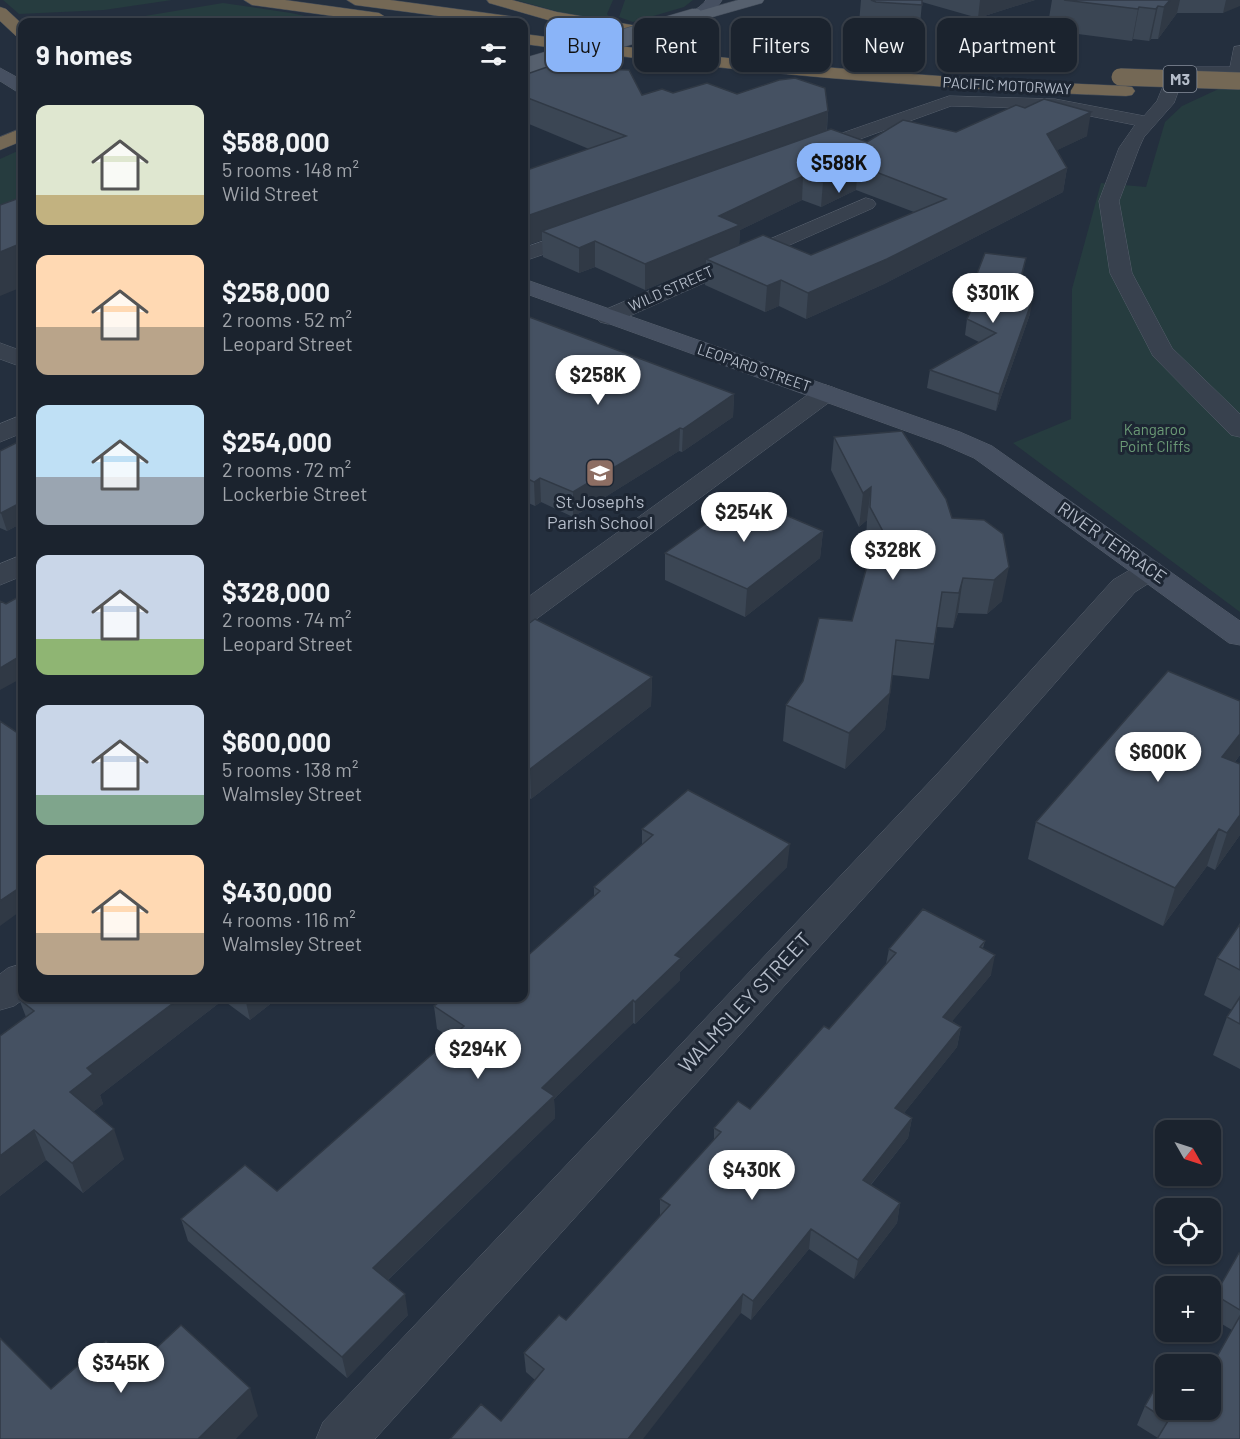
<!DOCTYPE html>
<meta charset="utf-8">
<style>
:root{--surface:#1b232e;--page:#282f3a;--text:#f1f3f6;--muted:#a0a4aa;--line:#39404a;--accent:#8ab4f8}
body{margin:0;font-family:Barlow,sans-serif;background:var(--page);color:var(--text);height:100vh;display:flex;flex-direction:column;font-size:22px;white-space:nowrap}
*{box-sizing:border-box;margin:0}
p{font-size:20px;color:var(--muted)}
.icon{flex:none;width:33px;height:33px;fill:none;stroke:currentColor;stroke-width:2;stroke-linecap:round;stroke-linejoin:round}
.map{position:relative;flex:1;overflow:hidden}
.sheet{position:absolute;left:18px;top:18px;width:510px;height:984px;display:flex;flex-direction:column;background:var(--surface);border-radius:12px;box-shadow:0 2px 4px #0004,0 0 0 2px var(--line)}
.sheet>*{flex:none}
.guide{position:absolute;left:546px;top:18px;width:570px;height:54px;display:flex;gap:12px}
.needle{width:39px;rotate:129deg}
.controls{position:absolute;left:1155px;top:1120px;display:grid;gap:12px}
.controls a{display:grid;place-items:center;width:66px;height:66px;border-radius:12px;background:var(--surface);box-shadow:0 2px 4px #0004,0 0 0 2px var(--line);font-size:30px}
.price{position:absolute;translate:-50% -51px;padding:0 14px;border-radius:21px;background:#fff;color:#222;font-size:20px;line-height:39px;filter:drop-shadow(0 2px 3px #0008)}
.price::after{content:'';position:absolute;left:50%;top:36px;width:18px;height:14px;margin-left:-9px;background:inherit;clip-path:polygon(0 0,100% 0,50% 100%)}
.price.current{background:var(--accent);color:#111}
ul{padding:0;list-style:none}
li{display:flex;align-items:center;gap:18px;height:150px;padding:0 18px}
li span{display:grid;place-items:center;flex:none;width:168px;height:120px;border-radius:12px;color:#555}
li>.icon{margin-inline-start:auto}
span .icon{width:72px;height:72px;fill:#fffc;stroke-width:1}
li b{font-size:26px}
h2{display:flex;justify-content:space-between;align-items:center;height:72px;padding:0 18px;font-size:26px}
.chip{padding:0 21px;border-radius:12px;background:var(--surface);box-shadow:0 2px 4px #0004,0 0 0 2px var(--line);font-size:21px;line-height:54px}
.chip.current{background:var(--accent);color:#111}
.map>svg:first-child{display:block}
</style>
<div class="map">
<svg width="1240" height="1439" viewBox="0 0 1240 1439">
<rect width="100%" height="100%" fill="#242f3e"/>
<path fill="#263c3f" d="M3 0H172L104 10 19 14Z
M516 0H613L607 14 614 22 577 17Z
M625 0H693L684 7 633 22 619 17Z
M223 3 291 13 333 22H109Z
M1240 79V612L1013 443 1071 419 1072 289 1101 183 1146 187 1165 122 1182 106Z
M22 149V204L0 211V159Z"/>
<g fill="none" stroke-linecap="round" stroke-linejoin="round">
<g stroke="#565f6c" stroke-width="1">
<path id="street" d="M1240 46V77H1197L1182 81 1174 103 1144 137 1139 148 1119 201 1132 273 1172 348 1240 414V437L1231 435 1153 356 1110 273 1099 201 1119 148 1135 125 1055 109 951 106 816 155H802L799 151 802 147 949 96 1055 99 1144 116 1157 101 1168 74 1197 67H1230L1234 47Z
M866 198 873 200 876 204 873 208 616 322 608 324 600 322 596 317 600 312Z
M583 227 591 228 594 233 591 238 524 261V248Z
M0 343 22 351V367L0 359Z
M826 385 835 388 839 393 835 398 535 620 524 623V600L817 388Z
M22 415V433L0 442V424Z
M22 555V576L0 585V564Z
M1150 561 1160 564 1165 570 1160 576 1135 592 962 789 375 1439H316L323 1422 938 773 1113 580 1140 564Z
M22 964V998H25L14 1006 0 1010V974L8 968Z"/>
</g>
<g stroke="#565f6c" stroke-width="1">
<path id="secondary" d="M706 0H722C715 11 704 24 689 20L687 17C692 10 701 8 706 0Z
M0 68 22 80V92L16 91 0 81Z
M524 279 960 432 992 446 1240 621V645L1229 643 974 458 942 444 524 293Z"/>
</g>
<g stroke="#414a57" stroke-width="1">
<path id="primary" d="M738 0H764L762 3 695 22 687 17 689 14Z"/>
</g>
<g stroke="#434c59" stroke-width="1">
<path id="highway" d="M244 0H285L379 13 387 18 385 21 377 22 252 5Z
M347 0H390L516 17 524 22H484L355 5Z
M487 0H512L557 12 649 28 657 33 649 38 555 22 489 3Z
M0 7 6 9 22 24V38L16 36 0 21Z
M524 34C724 61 924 78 1126 86L1132 87 1135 91 1132 95 1126 96C924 89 724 71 524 44Z
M22 128V141L0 150V137Z"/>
</g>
<use href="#street" fill="#38414e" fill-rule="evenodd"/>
<use href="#secondary" fill="#465061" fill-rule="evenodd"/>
<use href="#primary" fill="#56606e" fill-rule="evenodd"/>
<use href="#highway" fill="#746855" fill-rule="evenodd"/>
<g stroke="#414a57" stroke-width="18" stroke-linecap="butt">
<path id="primary-bridge" d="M524 67 695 17"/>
</g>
<g stroke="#434c59" stroke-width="18" stroke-linecap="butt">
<path id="highway-bridge" d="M1120 77 1240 81"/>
</g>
<use href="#primary-bridge" stroke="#56606e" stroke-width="17"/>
<use href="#highway-bridge" stroke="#746855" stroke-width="17"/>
</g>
<path fill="#3b4654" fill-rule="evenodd" d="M861 0H1035L978 18 922 2 919 37 873 33 867 31 859 23Z
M1052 0H1240L1223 13H1177L1158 39H1151L1149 41 1133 39 1132 41 1047 30Z
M524 75 642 95 673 93 737 94 828 111 827 130 867 142 956 132 1087 136 1057 150 1067 168 1063 192 884 284 806 319 779 306 765 312 705 285 706 264 645 290 595 267 579 273 543 257 542 240 524 246 589 149 529 124ZM856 190 914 212 811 255 739 245 740 230 802 200 821 207Z
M1023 274 1017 296 1030 314 996 411 927 388 930 370 979 342 965 335 967 319 972 309H968L970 292Z
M524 315 734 394 733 417 682 452 679 451 573 517 541 502 535 506 524 501Z
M834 437 952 518 984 520 1002 601 987 614 958 613 953 628 937 627 929 679 892 675 885 729 845 769 783 741 786 705 852 621 871 550 866 541 867 520 859 527 831 470Z
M22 440V523L7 531 0 528V451Z
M823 531 820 558 745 617 665 580V553Z
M524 627 652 677 651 706 531 799 524 794Z
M1240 701V755L1235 762 1240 764V835L1215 870 1207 866 1163 926 1028 859 1036 822Z
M642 829 787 867 680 972V980L635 1024 633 1023 554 1099 555 1118 388 1280 408 1315 347 1378 188 1241 181 1219 277 1191 451 1038 437 1029 434 1006 524 998 594 897V887L642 845Z
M1240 924V1069L1213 1055 1227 1017 1232 1010 1204 995 1217 958Z
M985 941 983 948 991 975 952 1021 961 1027 957 1047 904 1113 912 1118 908 1138 871 1185 900 1203 897 1223 854 1279 809 1249 751 1320 741 1313 501 1421 535 1380 526 1372 524 1353 566 1320 660 1217V1199L714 1140V1128L750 1109 829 1029 886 964 889 949Z
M22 998H278L250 1020 223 1000 100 1095 103 1104 93 1112 124 1159 83 1193 46 1160 0 1196 26 1017 19 999Z
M1240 1254V1439L1158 1438 1137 1425 1145 1406 1210 1410 1232 1330 1210 1317V1305L1215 1295Z"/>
<path fill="#303945" d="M980 0H1035L978 18Z
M1170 0H1180L1177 13 1158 39 1164 7Z
M1226 0H1240V6L1223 13Z
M1158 6 1151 39 1149 41 1156 9Z
M1139 7 1133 39 1132 41 1138 9Z
M528 98 529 124 524 126V100Z
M828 111 826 137 542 231V240L524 246V217Z
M1091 112 1087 136 1043 157 1047 134Z
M858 165 856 190 821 207 823 182Z
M1067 168 1063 192 884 284 806 319 808 293Z
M803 176 802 200 740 230 739 250 706 259V264L645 290V264L719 216Z
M595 241V267L579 273V248Z
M22 243V287L0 296V252Z
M1026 258 1023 274 1013 312 1016 296Z
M781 280 779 306 765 312 767 286Z
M1033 298 1030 314 996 411 999 394Z
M734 394 733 417 682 452 683 429Z
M680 428 679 451 573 517V492Z
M540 478 541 502 535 506 534 482Z
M871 487 867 520 859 527 863 493Z
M22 502V523L7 531 1 513Z
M823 531 820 558 745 617 747 589Z
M1009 567 1002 601 987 614 994 580Z
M963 578 958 613 953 628 959 593Z
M22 655V678L0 690V668Z
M652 677 651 706 531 799 530 769Z
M890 693 885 729 845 769 849 733Z
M1240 734V755L1211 793 1222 757Z
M1240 815V835L1215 870 1227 833Z
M1219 829 1207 866 1163 926 1175 888Z
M790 844 787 867 680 972V980L635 1024V1002L675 955Z
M22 886V910L0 926V901Z
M995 955 991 975 939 1037 943 1017Z
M180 998H222L223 1000 100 1095 103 1104 80 1122 70 1092 87 1068Z
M245 998H278L250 1020Z
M633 1000V1023L554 1099 555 1118 377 1290 373 1268 542 1088Z
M961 1027 957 1047 892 1128 895 1108Z
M912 1118 908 1138 859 1199 863 1180Z
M114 1129 124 1159 83 1193 72 1163Z
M34 1130 46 1160 0 1196V1156Z
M900 1203 897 1223 854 1279 858 1260Z
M811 1229 809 1249 751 1320 753 1301Z
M405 1294 408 1315 347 1378 342 1357Z
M743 1294 741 1313 643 1439H628Z
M250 1388 258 1416 236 1439H198Z"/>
<path fill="#455162" stroke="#303945" stroke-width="1.5" d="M871 0H922V5L876 2Z
M1064 0H1170L1164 7 1158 6 1156 9 1139 7 1138 9Z
M574 65 590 72 602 69 629 70 642 95 662 89 673 93 707 83 737 94 779 80 795 78 825 88 828 111 524 217V171L626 136 528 98 524 100V75L550 66Z
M1044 99 1091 112 1047 134 1067 168 887 259 808 293 781 280 767 286 706 259 763 235 811 255 946 199 858 165 823 182 803 176 719 216 740 225 645 264 595 241 579 248 542 231 831 129 867 142 903 120 956 132 1016 105 1025 108Z
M22 197V243L0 252V205Z
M985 253 1026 258 1016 296 1033 298 999 394 930 370 996 333 967 319 979 293 970 292Z
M524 315 734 394 683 429 680 428 573 492 540 478 534 482 524 477Z
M902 431 946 499 952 518 984 520 1003 534 1009 567 994 580 963 578 959 593 942 592 934 644 896 640 890 693 849 733 786 705 803 681 819 618 852 621 873 544 894 552 870 507 871 487 863 493 834 437Z
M22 440V502L1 513 0 512V451Z
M743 497 823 531 747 589 665 553Z
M22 595V655L0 668V601L6 604Z
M535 619 652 677 530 769 524 766V627Z
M1168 671 1240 701V734L1222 757 1240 764V815L1227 833 1219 829 1175 888 1036 822Z
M0 721 22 736V886L0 901Z
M688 790 790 844 675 955 681 958 635 1002 633 1000 542 1088 554 1096 373 1268 405 1294 342 1357 181 1219 245 1165 277 1191 464 1026 434 1006 445 998H524V959L600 891 594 887 653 835 642 829Z
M923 909 985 941 980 947 995 955 943 1017 961 1027 895 1108 912 1118 863 1180 900 1203 858 1260 811 1229 753 1301 743 1294 628 1439H450L481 1404 501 1421 544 1369 524 1353 559 1315 566 1320 670 1205 660 1199 721 1132 714 1128 738 1101 750 1109 824 1026 829 1029 896 953 889 949Z
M1240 924V970L1217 958Z
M22 997 180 998 87 1068 93 1074 70 1092 114 1129 72 1163 34 1130 0 1156V1036L34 1011 19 999Z
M1240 997V1024L1227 1017Z
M1239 1253 1240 1254V1310L1215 1295Z
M1240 1316V1439H1157L1168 1421 1145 1406 1162 1376 1166 1379V1410H1210V1369Z
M181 1325 250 1388 198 1439H0V1338L51 1389 106 1341 125 1358 142 1343 152 1352Z"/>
<defs>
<g id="school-square" transform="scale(1.5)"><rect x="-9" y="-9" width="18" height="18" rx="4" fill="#8d6e63" stroke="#1d2633"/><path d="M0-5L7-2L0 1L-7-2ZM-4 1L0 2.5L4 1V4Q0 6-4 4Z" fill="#fff"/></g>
</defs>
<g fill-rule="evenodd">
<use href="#school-square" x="600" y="473"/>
</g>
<g text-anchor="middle" stroke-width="6" stroke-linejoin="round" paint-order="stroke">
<g font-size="15" fill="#b4bcc9" stroke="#1d2633">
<text transform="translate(1007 86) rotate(3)" y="5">PACIFIC MOTORWAY</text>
<text transform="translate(671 289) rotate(-24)" y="5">WILD STREET</text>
<text transform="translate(754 368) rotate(19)" y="5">LEOPARD STREET</text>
</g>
<g font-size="15" fill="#6b9a76" stroke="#1d2633">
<text x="1155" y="435">Kangaroo<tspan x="1155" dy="17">Point Cliffs</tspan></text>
</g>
<rect fill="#1d2633" stroke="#878f9c" stroke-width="1.5" x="1163.5" y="66" width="33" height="26" rx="4.5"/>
<g font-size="16" font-weight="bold" fill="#b4bcc9">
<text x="1180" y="85">M3</text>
</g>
<g font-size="18" fill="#b4bcc9" stroke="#1d2633">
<text x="600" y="508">St Joseph's<tspan x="600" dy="21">Parish School</tspan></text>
</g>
<g font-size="18" fill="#b4bcc9" stroke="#1d2633">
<text transform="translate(1112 543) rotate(35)" y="6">RIVER TERRACE</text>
</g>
<g font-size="21" fill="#b4bcc9" stroke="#1d2633">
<text transform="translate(745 1003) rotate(-47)" y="7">WALMSLEY STREET</text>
</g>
</g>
</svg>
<div class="controls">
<a><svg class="needle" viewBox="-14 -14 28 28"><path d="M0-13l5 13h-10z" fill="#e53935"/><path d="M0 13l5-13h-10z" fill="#a0a4aa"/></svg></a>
<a><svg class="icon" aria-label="locate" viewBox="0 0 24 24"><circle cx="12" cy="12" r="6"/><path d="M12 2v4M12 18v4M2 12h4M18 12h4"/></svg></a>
<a>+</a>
<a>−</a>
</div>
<b class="price current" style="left:839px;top:194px">$588K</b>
<b class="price" style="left:993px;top:324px">$301K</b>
<b class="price" style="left:598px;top:406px">$258K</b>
<b class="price" style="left:744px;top:543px">$254K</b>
<b class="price" style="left:893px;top:581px">$328K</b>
<b class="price" style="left:1158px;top:783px">$600K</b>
<b class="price" style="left:478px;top:1080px">$294K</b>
<b class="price" style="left:752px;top:1201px">$430K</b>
<b class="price" style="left:121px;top:1394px">$345K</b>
<div class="guide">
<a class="chip current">Buy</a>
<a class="chip">Rent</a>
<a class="chip">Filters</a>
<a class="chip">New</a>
<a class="chip">Apartment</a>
</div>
<section class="sheet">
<h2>9 homes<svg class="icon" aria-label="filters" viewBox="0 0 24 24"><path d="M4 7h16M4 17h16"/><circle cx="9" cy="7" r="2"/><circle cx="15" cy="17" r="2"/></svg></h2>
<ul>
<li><span style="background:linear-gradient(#dfe7d0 75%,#c2b280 0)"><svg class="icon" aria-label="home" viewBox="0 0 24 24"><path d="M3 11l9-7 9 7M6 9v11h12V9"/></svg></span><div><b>$588,000</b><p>5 rooms · 148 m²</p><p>Wild Street</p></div></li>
<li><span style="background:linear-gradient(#ffd9b3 60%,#b9a48a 0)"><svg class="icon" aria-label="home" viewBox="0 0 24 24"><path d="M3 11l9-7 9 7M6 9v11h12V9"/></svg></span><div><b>$258,000</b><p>2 rooms · 52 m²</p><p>Leopard Street</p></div></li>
<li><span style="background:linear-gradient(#bfe0f5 60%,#9aa5b1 0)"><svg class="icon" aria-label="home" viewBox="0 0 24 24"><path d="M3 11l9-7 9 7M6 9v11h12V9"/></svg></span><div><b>$254,000</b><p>2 rooms · 72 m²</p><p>Lockerbie Street</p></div></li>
<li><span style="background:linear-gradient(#c9d6e8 70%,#8fb573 0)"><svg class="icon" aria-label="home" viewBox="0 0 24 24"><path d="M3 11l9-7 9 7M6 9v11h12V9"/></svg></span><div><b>$328,000</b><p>2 rooms · 74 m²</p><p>Leopard Street</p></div></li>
<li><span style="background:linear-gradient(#c9d6e8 75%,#7fa58c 0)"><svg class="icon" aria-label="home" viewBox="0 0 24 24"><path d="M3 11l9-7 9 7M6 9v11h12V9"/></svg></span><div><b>$600,000</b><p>5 rooms · 138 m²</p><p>Walmsley Street</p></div></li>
<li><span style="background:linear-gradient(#ffd9b3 65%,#b9a48a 0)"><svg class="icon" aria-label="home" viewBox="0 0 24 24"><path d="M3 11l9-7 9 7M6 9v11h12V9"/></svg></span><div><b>$430,000</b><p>4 rooms · 116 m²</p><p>Walmsley Street</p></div></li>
</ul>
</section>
</div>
